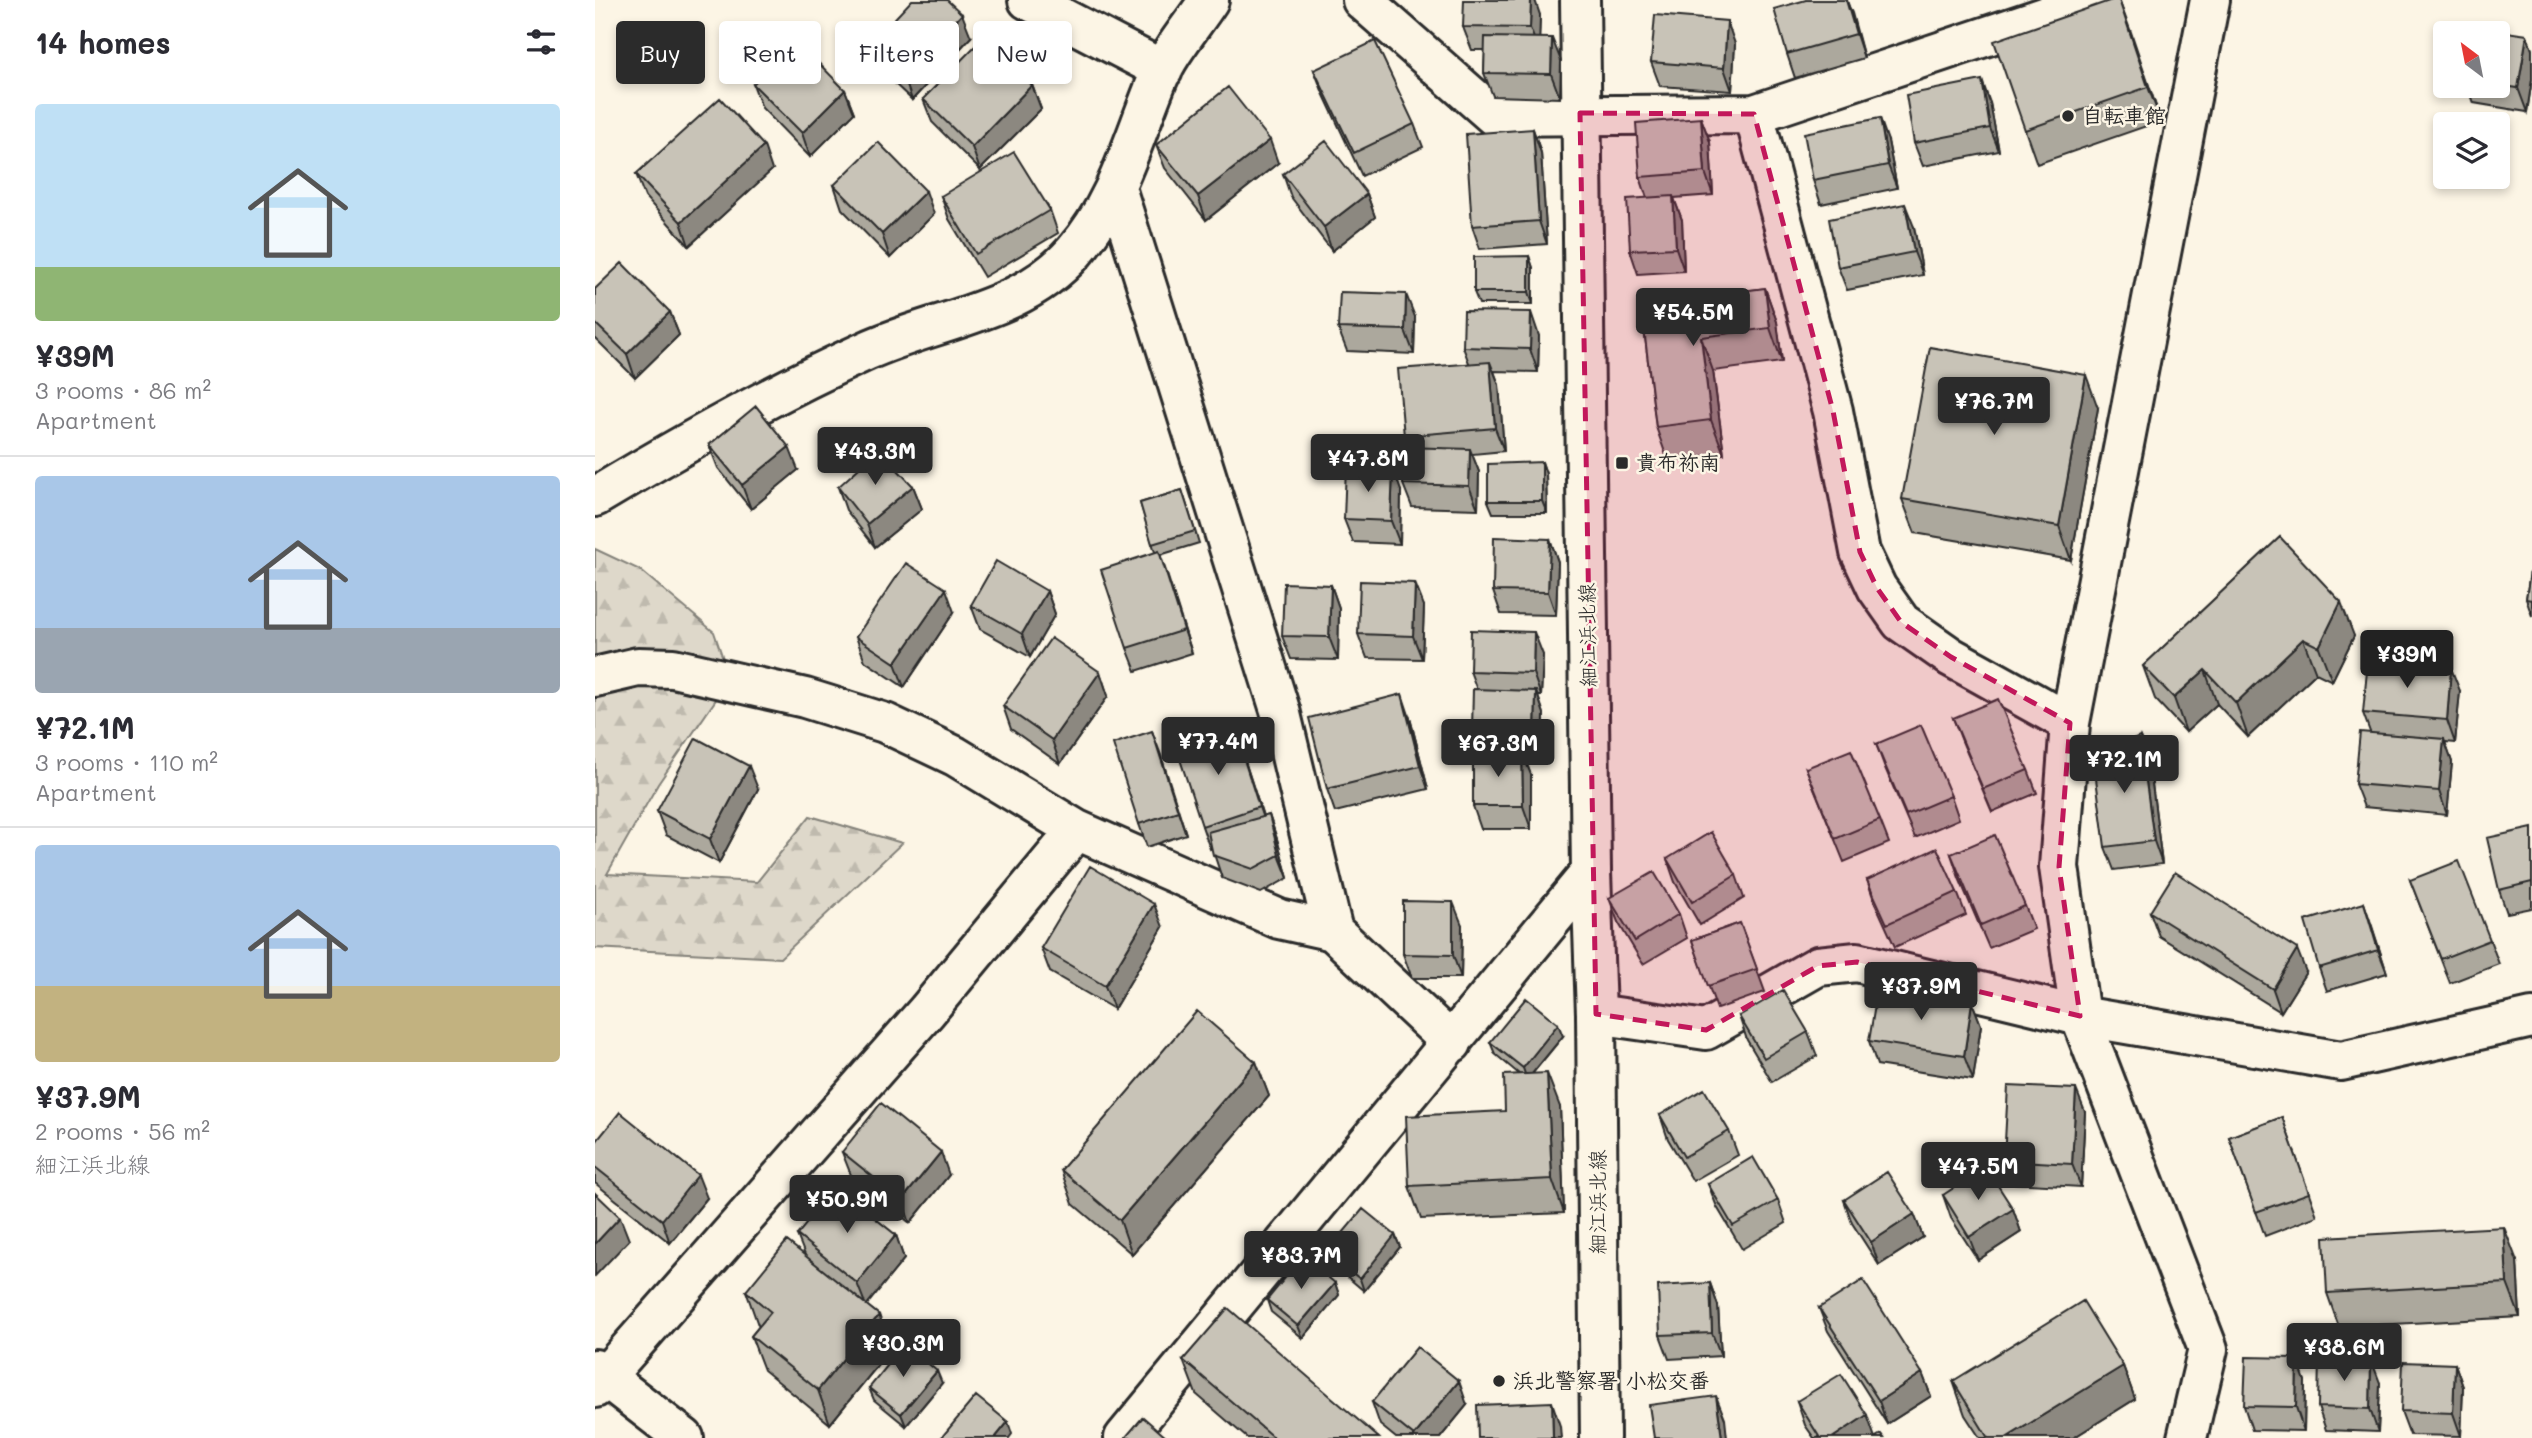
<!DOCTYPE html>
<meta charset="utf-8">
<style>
:root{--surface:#fff;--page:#f2f2f3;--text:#2b2b33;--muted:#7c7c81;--line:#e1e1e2;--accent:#2b2b2b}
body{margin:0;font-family:Mali,"Klee One",sans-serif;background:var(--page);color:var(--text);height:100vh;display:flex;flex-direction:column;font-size:26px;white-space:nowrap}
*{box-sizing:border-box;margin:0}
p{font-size:23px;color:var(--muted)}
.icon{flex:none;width:38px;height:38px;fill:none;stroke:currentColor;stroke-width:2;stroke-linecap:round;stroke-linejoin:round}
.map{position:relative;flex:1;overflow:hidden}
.sheet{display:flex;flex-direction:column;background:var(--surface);width:595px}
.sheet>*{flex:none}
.guide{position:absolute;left:21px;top:21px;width:665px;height:63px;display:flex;gap:14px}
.needle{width:46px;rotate:328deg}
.buttons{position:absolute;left:1838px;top:21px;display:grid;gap:14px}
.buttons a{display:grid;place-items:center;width:77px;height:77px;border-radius:7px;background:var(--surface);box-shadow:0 4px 10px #0003;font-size:35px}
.price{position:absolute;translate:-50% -60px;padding:0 16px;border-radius:7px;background:var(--accent);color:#fff;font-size:23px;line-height:46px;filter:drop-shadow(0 2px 4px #0008)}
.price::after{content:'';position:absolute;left:50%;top:42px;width:21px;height:16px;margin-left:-10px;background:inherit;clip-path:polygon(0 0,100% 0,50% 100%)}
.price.active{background:#222;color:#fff}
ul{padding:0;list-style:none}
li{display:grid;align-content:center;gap:14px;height:371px;padding:0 35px}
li+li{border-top:2px solid var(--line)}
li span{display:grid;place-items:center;height:217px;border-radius:7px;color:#555}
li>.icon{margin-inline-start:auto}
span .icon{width:126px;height:126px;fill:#fffc;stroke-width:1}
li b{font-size:30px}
h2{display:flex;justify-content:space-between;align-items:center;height:84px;padding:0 35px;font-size:30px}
.tag{padding:0 24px;border-radius:7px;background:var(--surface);box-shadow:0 4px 10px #0003;font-size:24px;line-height:63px}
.tag.active{background:var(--accent);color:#fff}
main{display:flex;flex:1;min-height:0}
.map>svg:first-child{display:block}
</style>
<main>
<section class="sheet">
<h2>14 homes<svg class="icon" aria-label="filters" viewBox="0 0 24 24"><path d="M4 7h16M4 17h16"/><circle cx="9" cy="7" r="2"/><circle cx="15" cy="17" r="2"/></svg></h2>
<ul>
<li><span style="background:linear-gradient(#bfe0f5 75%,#8fb573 0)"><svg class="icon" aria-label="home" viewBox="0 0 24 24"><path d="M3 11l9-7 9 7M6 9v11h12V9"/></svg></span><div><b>¥39M</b><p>3 rooms · 86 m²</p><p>Apartment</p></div></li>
<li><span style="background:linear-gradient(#a9c7e8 70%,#9aa5b1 0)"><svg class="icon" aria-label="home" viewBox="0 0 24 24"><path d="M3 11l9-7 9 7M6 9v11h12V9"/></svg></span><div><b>¥72.1M</b><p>3 rooms · 110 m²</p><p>Apartment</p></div></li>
<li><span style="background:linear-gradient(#a9c7e8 65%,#c2b280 0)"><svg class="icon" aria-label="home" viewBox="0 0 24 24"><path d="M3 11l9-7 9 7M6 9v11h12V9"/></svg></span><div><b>¥37.9M</b><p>2 rooms · 56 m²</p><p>細江浜北線</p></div></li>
</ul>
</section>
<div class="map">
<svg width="1937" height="1438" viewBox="0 0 1937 1438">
<defs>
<pattern id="forest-firs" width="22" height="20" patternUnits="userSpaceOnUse" patternTransform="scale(1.75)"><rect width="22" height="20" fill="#ded8ca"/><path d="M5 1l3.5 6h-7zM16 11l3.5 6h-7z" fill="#bfbaae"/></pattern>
</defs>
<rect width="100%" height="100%" fill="#fcf5e5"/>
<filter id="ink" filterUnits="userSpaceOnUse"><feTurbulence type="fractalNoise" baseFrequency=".0143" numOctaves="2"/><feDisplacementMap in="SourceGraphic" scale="14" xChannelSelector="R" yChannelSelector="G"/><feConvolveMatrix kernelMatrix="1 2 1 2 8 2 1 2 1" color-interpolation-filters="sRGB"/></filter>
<g filter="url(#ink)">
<path fill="url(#forest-firs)" stroke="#84827a" stroke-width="2" d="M0 549 45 570 119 632 135 679 63 784 12 874 162 882 215 816 307 843 185 958 0 948Z"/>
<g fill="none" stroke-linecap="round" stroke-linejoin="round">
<g stroke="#2b2b2b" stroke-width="44">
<path id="minor" d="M433 0 568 70
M767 0 899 116 1159 114 1500 0
M1159 114 1238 411 1265 552 1282 588 1306 622 1356 657 1475 723
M521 188 685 710 738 931
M0 497C88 444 178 393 271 351 341 319 426 313 479 252 522 203 538 139 562 81 574 52 597 26 614 0
M0 677 43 667 78 668 210 698 290 723 360 756 482 830 684 919 738 931 857 1043
M1001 1014 1111 1030 1223 966 1262 962 1485 1016 1746 1061 1937 1018
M0 1369 89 1438
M0 1388 332 1011 482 830
M529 1438 996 872
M1592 1438 1613 1349 1485 1016 1464 867 1475 723 1615 0"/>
</g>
<g stroke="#2b2b2b" stroke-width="44">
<path id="major" d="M985 0 996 872 1001 1014 1005 1438"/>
</g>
<use href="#minor" stroke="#fcf5e5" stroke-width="38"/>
<use href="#major" stroke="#fcf5e5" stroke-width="38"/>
</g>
<path fill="#aca89d" stroke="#2b2b2b" stroke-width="2" d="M1211 0H1252L1269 58 1200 78 1192 54Z
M1524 0 1566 121 1442 164 1430 130Z
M945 15 944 38 966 61 965 98 898 96 889 73 890 50H877L868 27Z
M1902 33 1932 35 1937 50V79L1932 112 1879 103 1873 86H1902Z
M376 37 317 100 283 68 275 45Z
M1140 44 1137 91 1065 86 1056 62Z
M719 70 819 124 828 147 767 176 728 93Z
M158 84 250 90 259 113 215 157 167 108Z
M437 85 446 109 385 170 337 122 328 99Z
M1395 103 1404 151 1328 166 1319 143Z
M1106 118 1115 142 1118 195 1079 198 1087 220 1089 271 1043 274 1035 250 1052 198 1045 177Z
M938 129 946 153 952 244 885 249 877 226Z
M1293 141 1302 188 1226 204 1218 180Z
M561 145 683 163 611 220 570 168Z
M177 170 94 246 50 197 41 174Z
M688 174 772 194 780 217 737 251 696 197Z
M239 185 339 214 295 258 247 209Z
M346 196 455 210 463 233 389 277 354 219Z
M1319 227 1328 275 1252 290 1243 267Z
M934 256 938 268V304H884L879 292Z
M1170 288 1182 322 1187 362 1118 371 1129 454 1073 461 1061 427 1046 304Z
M0 289 75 312 84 335 40 378 0 338Z
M820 317 819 354 752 351 743 328Z
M944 336 943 372 899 371 904 385 909 451 877 454 884 472 883 509 817 507 808 484 813 447 809 436 874 363 868 347Z
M1503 408 1476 560 1320 533 1307 499Z
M114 445 203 470 156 509 123 468Z
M947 462 951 474 952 513H898L893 501Z
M318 486 327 509 280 547 251 510 243 487Z
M587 490 604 543 565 555 597 653 541 671 532 648 560 552 545 503Z
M806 491 805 544 758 542 749 519Z
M1685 537 1759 636 1737 681 1721 673 1653 737 1622 704 1591 732 1560 699 1548 666Z
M955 539 963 562 961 615 906 614 898 591Z
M1937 558V616L1931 599Z
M736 585 744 608 743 660 696 659 687 636Z
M452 591 460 614 435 657 385 629 376 605Z
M829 606 827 659 772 658 763 634Z
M359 612 309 687 270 661 261 637Z
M948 655 946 696H943L949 714 948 754H928L936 775V829H886L878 806 885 752 877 730 882 690 875 671Z
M505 672 513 696 465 764 416 729 408 706Z
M1865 691 1860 743 1850 742 1857 762 1852 815 1769 807 1760 784 1775 732 1768 713Z
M815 718 833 789 740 812 732 789Z
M1358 718 1433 770 1442 793 1397 812 1367 741Z
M557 731 591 834 552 847 544 824Z
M1545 737 1554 760 1567 864 1519 870 1510 847Z
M1281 744 1356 796 1364 819 1320 838 1290 768Z
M647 752 668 817 674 815 682 839 693 878 666 893 627 878 617 848 615 849 607 826Z
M1211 768 1285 820 1294 843 1249 862Z
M163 789 124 863 71 835 62 811Z
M1937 828V908L1912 913 1904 890Z
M1356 854 1430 906 1439 929 1394 948 1364 878Z
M1072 859 1141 875 1149 898 1105 925 1080 882Z
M1272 880 1362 892 1371 915 1300 947 1280 903Z
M1815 880 1895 940 1904 964 1855 983Z
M1014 898 1084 914 1092 938 1048 964 1023 922Z
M1769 903 1792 973 1732 991 1724 968Z
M1555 912 1711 972 1686 1012 1564 936Z
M1145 923 1170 992 1122 1009 1097 940Z
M867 925 866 978H817L808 954Z
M568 927 519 1009 455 972 446 948Z
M1377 1002 1386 1025 1378 1080 1282 1065 1274 1041Z
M1144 1016 1213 1032 1222 1056 1177 1082 1152 1040Z
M968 1036 937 1074 965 1107 969 1213 826 1219 814 1186 910 1111 924 1074 900 1054 895 1042Z
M661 1062 674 1096 537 1254 478 1204 466 1170Z
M1490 1112 1486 1187 1417 1183 1409 1160Z
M1065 1115 1134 1131 1143 1155 1098 1181 1073 1139Z
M1687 1117 1722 1216 1670 1236 1634 1137Z
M0 1143 112 1198 75 1243 0 1183Z
M247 1152 354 1175 315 1223 256 1175Z
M1113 1184 1183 1200 1191 1223 1147 1249 1122 1207Z
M1348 1195 1418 1209 1426 1232 1383 1260 1356 1218Z
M1249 1200 1319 1214 1328 1237 1284 1265 1257 1223Z
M202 1235H301L309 1259 271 1305 284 1315 296 1349 235 1424 169 1370 156 1336 164 1326 163 1325 151 1291 210 1255Z
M800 1235 805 1247 769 1291 737 1264 732 1252Z
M1922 1261 1925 1317 1744 1327 1732 1293Z
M740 1283 744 1295 708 1338 676 1312 672 1300Z
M1115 1283 1123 1306 1126 1356 1074 1359 1065 1335Z
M1224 1308 1327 1373 1336 1396 1292 1424 1233 1331Z
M588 1360 784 1438H652L601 1394Z
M1860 1364 1868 1387 1866 1436 1815 1435 1806 1411Z
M1528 1366 1540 1399 1478 1438H1385L1370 1415 1358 1381Z
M1710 1381 1709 1431 1657 1430 1649 1406Z
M347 1383 311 1426 279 1400 274 1388Z
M1785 1383 1783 1432 1731 1430 1723 1407Z
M1202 1401 1280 1437 1289 1438H1219L1210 1425Z
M777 1402 872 1405 845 1438H801L785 1425Z"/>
<path fill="#8c8880" stroke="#2b2b2b" stroke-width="2" d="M936 0H940L945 15 944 51 935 28Z
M1251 0 1257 13 1269 58 1261 34Z
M1524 0 1536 32 1566 121 1553 87Z
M367 14 376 37 317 100 309 77Z
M1132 21 1140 44 1137 91 1129 68Z
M1932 35 1937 50V79L1932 112 1923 88Z
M957 38 966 61 965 98 956 74Z
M1387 80 1395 103 1404 151 1395 128Z
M437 85 446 109 385 170 377 147Z
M250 90 259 113 215 157 207 133Z
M1106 118 1115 142 1118 195 1110 172Z
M1285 118 1293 141 1302 188 1293 165Z
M938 129 946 153 952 244 944 221Z
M675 140 683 163 611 220 603 196Z
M169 146 177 170 94 246 86 222Z
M331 191 339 214 295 258 287 234Z
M772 194 780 217 737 251 729 227Z
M1078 196 1087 220 1089 271 1081 248Z
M1310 204 1319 227 1328 275 1319 252Z
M934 256 938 268V304L934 292Z
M1170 288 1182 322 1187 362 1175 328Z
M811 294 820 317 819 354 810 330Z
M75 312 84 335 40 378 32 354Z
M936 312 944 336 943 372 935 349Z
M1106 337 1118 371 1129 454 1116 420Z
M895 362 904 385 909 451 900 428Z
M1491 375 1503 408 1476 560 1464 526Z
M194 447 203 470 156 509 147 485Z
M875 449 884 472 883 509 874 486Z
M947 462 951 474 952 513 947 501Z
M798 468 806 491 805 544 796 521Z
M318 486 327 509 280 547 272 524Z
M955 539 963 562 961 615 953 592Z
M564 551 572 574 597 653 589 630Z
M820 583 829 606 827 659 818 636Z
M736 585 744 608 743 660 734 637Z
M351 589 359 612 309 687 300 663Z
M452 591 460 614 435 657 427 634Z
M1746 602 1759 636 1737 681 1724 647Z
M939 632 948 655 946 696 938 673Z
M1708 639 1721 673 1653 737 1641 703Z
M1856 668 1865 691 1860 743 1852 720Z
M1610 670 1622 704 1591 732 1579 698Z
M505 672 513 696 465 764 457 740Z
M941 691 949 714 948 754 940 731Z
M807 694 815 718 833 789 825 766Z
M639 728 647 752 672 830 664 807Z
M557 731 566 755 591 834 583 811Z
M1545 737 1554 760 1567 864 1559 841Z
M1849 739 1857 762 1852 815 1844 791Z
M927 752 936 775V829L928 806Z
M154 766 163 789 124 863 115 839Z
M674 815 682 839 693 878 684 855Z
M858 902 867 925 866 978 858 955Z
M1769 903 1777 926 1792 973 1783 950Z
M559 904 568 927 519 1009 510 986Z
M1702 949 1711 972 1686 1012 1678 989Z
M1377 1002 1386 1025 1378 1080 1369 1056Z
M963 1024 968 1036 932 1080 928 1068Z
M661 1062 674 1096 537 1254 525 1220Z
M952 1073 965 1107 969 1213 957 1179Z
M1481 1089 1490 1112 1486 1187 1477 1164Z
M346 1152 354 1175 315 1223 307 1200Z
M103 1175 112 1198 75 1243 67 1220Z
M1418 1209 1426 1232 1383 1260 1374 1237Z
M1319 1214 1328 1237 1284 1265 1276 1242Z
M25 1217 34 1240 0 1276V1244Z
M1909 1227 1922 1261 1925 1317 1912 1283Z
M301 1235 309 1259 271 1306 262 1283Z
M800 1235 805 1247 769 1291 765 1279Z
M740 1283 744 1295 708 1338 703 1326Z
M1115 1283 1123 1306 1126 1356 1117 1333Z
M284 1315 296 1349 235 1424 223 1390Z
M1702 1358 1710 1381 1709 1431 1701 1407Z
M1776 1359 1785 1383 1783 1432 1775 1409Z
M1860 1364 1868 1387 1866 1436 1858 1413Z
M1528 1366 1540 1399 1478 1438H1411Z
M342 1371 347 1383 311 1426 306 1414Z
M1327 1373 1336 1396 1292 1424 1284 1401Z
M864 1381 872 1405 845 1438H820L819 1436Z
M1121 1396 1130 1419 1132 1438H1127Z
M957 1402 965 1426 966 1438H958Z
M1272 1415 1280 1438H1237Z
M413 1422 417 1434 414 1438H400Z"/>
<path fill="#c8c3b7" stroke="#2b2b2b" stroke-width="2" d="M317 0H352L367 14 309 77 275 45Z
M869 0H936L935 28 868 27Z
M1211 0H1251L1261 34 1192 54 1179 9Z
M1517 0H1524L1553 87 1430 130 1399 41Z
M1060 15 1132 21 1129 68 1056 62Z
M1879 27 1932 35 1923 88 1902 85V33H1878Z
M389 37 437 85 377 147 328 99Z
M890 37 957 38 956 74 889 73Z
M202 41 250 90 207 133 158 84Z
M780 41 819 124 759 153 719 70Z
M1387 80 1395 128 1319 143 1311 95Z
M633 87 675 140 603 196 561 145Z
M125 98 169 146 86 222 41 174Z
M1106 118 1110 172 1045 177 1041 123Z
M1285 118 1293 165 1218 180 1209 133Z
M938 129 944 221 877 226 871 134Z
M731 141 772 194 729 227 688 174Z
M283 142 331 191 287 234 239 185Z
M419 152 455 210 381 254 346 196Z
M1078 196 1081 248 1035 250 1032 199Z
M1310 204 1319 252 1243 267 1234 219Z
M934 256V292H879V257Z
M27 263 75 312 32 354 0 323V289Z
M1170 288 1175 328 1106 337 1116 420 1061 427 1046 304Z
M745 292 811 294 810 330 743 328Z
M869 311 936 312 935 349 868 347Z
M1335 347 1491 375 1464 526 1307 499Z
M895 362 900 428 809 436 803 369Z
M161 406 194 447 147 485 114 445Z
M809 447 875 449 874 486 808 484Z
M284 450 318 486 272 524 243 487Z
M947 462V501H893V464Z
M751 466 798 468 796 521 749 519Z
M587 490 600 531 557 544 545 503Z
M899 537 955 539 953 592 898 591Z
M1685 537 1746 602 1724 647 1708 639 1641 703 1610 670 1579 698 1548 666Z
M564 551 589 630 532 648 506 570Z
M1937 558V600L1931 599Z
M401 561 452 591 427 634 376 605Z
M311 563 351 589 300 663 261 637Z
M765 581 820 583 818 636 763 634Z
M689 583 736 585 734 637 687 636Z
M876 630 939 632 938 673 875 671Z
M456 638 505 672 457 740 408 706Z
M1773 660 1856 668 1852 720 1768 713Z
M878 689 941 691 940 731 877 730Z
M807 694 825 766 732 789 714 718Z
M1403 699 1433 770 1388 789 1358 718Z
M1326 725 1356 796 1311 815 1281 744Z
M639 728 664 807 607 826 581 747Z
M557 731 583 811 544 824 518 744Z
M1765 732 1849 739 1844 791 1760 784Z
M1545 737 1559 841 1510 847 1498 756Z
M101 738 154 766 115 839 62 811Z
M1256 750 1285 820 1240 839 1211 768Z
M878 752H927L928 806H878Z
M674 815 684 855 658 869 618 855 613 832Z
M1937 828V882L1904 890 1892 838Z
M1116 832 1141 875 1097 902 1072 859Z
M1400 835 1430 906 1386 925 1356 854Z
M1342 848 1362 892 1292 924 1272 880Z
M1864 861 1895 940 1846 959 1815 880Z
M495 866 559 904 510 986 446 948Z
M1059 872 1084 914 1040 941 1014 898Z
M1580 872 1702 949 1678 989 1555 912Z
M808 901 858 902V955L808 954Z
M1769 903 1783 950 1724 968 1710 921Z
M1145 923 1162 969 1113 986 1097 940Z
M1283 987 1377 1002 1369 1056 1274 1041Z
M1188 990 1213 1032 1169 1058 1144 1016Z
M931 998 963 1024 928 1068 895 1042Z
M602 1011 661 1062 525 1220 466 1170Z
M952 1073 957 1179 814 1186 811 1116 910 1111 909 1075Z
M1413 1086 1481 1089 1477 1164 1409 1160Z
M1109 1089 1134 1131 1089 1157 1065 1115Z
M286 1103 346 1152 307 1200 247 1152Z
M25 1112 103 1175 67 1220 0 1167V1143Z
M1687 1117 1714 1193 1661 1212 1634 1137Z
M1158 1157 1183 1200 1138 1226 1113 1184Z
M1391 1167 1418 1209 1374 1237 1348 1195Z
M1292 1172 1319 1214 1276 1242 1249 1200Z
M241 1187 301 1235 262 1283 202 1235Z
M0 1193 25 1217 0 1244Z
M768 1209 800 1235 765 1279 732 1252Z
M1909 1227 1912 1283 1732 1293 1729 1237Z
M192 1241 284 1315 223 1390 156 1336 176 1312 151 1291Z
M708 1256 740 1283 703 1326 672 1300Z
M1268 1280 1327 1373 1284 1401 1224 1308Z
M1115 1283 1117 1333 1065 1335 1063 1286Z
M1488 1301 1528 1366 1411 1438H1393L1358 1381Z
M633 1308 784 1438H679L588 1360Z
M310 1344 342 1371 306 1414 274 1388Z
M822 1347 864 1381 819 1436 777 1402Z
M1651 1357 1702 1358 1701 1407 1649 1406Z
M1724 1357 1776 1359 1775 1409 1723 1407Z
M1808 1362 1860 1364 1858 1413 1806 1411Z
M1246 1374 1272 1415 1237 1438H1225L1202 1401Z
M381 1396 413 1422 400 1438H346Z
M1121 1396 1127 1438H1059L1054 1405Z
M957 1402 958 1438H883L882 1405Z
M548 1417 572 1438H530Z
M1286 1434 1289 1438H1279Z"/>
</g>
<path fill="#c2185b" fill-opacity="0.2" stroke="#c2185b" stroke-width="5" stroke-dasharray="14 9" stroke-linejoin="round" d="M985 113 1159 114 1238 411 1265 552 1282 588 1306 622 1356 657 1475 723 1464 867 1485 1016 1262 962 1223 966 1111 1030 1001 1014Z"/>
<g fill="#2b2b2b" stroke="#fcf5e5" stroke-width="2.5">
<circle cx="1473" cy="116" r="7"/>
<rect x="1020" y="456" width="14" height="14" rx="3.5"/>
<circle cx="904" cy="1381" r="7"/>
</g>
<g text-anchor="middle" stroke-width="5" stroke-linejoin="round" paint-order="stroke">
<g font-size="21" font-weight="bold" fill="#2b2b2b" stroke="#fcf5e5" text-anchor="start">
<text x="1487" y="123">自転車館</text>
<text x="1041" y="470">貴布祢南</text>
<text x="918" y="1388">浜北警察署 小松交番</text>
</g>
<g font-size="21" fill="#2b2b2b" stroke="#fcf5e5">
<text transform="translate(993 635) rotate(-91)" y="7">細江浜北線</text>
<text transform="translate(1003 1202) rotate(-90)" y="7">細江浜北線</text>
</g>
</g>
</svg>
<div class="buttons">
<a><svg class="needle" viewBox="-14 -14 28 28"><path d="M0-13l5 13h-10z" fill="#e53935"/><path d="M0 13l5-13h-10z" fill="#7c7c81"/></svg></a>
<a><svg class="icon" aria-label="layers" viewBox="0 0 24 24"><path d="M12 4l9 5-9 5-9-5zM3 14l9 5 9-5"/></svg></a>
</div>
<b class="price" style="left:1098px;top:348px">¥54.5M</b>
<b class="price" style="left:1399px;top:437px">¥76.7M</b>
<b class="price" style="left:280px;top:487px">¥43.3M</b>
<b class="price" style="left:773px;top:494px">¥47.8M</b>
<b class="price active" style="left:1812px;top:690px">¥39M</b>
<b class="price" style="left:623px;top:777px">¥77.4M</b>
<b class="price" style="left:903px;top:779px">¥67.3M</b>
<b class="price" style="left:1529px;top:795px">¥72.1M</b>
<b class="price" style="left:1326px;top:1022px">¥37.9M</b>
<b class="price" style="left:1383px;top:1202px">¥47.5M</b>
<b class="price" style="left:252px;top:1235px">¥50.9M</b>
<b class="price" style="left:706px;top:1291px">¥83.7M</b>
<b class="price" style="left:308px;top:1379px">¥30.3M</b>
<b class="price" style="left:1749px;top:1383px">¥38.6M</b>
<div class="guide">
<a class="tag active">Buy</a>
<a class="tag">Rent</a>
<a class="tag">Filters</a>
<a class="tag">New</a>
</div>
</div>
</main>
